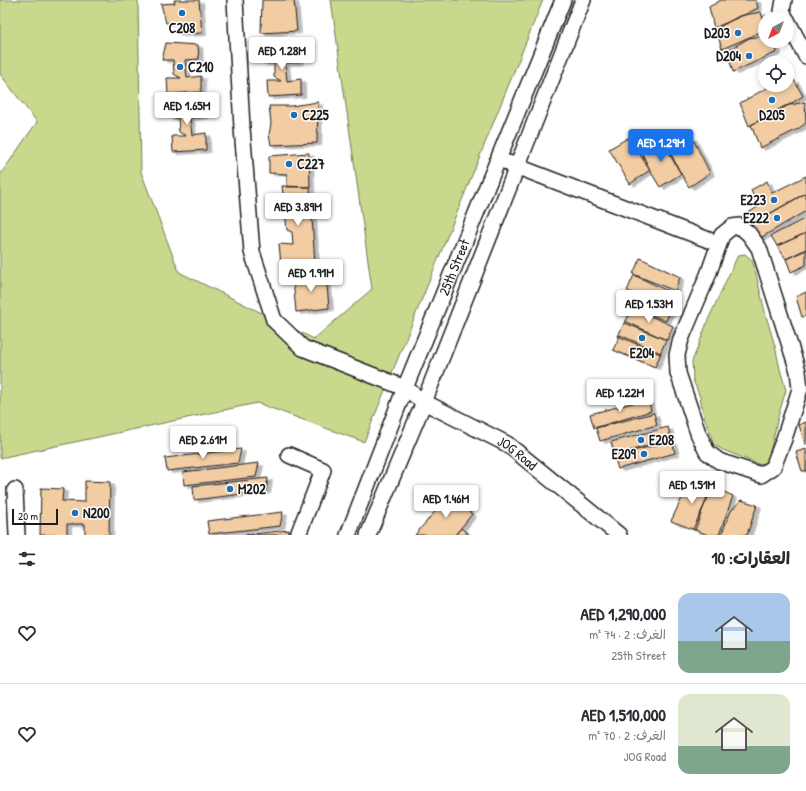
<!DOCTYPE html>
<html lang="ar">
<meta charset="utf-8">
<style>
:root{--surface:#fff;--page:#f2f2f3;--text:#2b2b33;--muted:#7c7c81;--line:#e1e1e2;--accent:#1a73e8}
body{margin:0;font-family:"Patrick Hand","Playpen Sans Arabic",sans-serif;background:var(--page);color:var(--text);direction:rtl;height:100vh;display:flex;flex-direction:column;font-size:15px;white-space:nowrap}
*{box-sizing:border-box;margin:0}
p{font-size:13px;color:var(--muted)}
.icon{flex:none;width:22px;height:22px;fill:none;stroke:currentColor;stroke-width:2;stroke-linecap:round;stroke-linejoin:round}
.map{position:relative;height:535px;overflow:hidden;direction:ltr}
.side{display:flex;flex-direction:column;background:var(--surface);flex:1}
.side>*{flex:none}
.needle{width:26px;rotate:222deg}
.tools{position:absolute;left:758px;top:12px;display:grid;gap:8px}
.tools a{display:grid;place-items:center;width:36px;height:36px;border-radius:50%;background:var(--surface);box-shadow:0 2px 6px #0003;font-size:20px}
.scale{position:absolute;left:12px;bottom:10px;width:46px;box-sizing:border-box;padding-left:4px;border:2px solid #1c1c1c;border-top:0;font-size:11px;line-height:14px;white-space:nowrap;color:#1c1c1c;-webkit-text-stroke:3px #fff;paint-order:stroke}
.price{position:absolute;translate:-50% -34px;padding:0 9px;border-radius:4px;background:#fff;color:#222;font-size:13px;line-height:26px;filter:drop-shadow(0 1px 2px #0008)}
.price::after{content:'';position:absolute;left:50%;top:24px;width:12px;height:9px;margin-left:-6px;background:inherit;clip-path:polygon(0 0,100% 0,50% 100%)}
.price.active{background:var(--accent);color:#fff}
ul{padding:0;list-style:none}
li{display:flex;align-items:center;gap:12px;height:100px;padding:0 16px}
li+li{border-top:1px solid var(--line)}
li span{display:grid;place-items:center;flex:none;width:112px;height:80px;border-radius:12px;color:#555}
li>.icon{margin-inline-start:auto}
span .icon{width:48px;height:48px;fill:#fffc;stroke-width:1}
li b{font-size:17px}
h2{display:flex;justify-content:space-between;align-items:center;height:48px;padding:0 16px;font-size:17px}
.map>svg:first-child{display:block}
</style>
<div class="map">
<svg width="806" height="535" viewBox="0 0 806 535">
<defs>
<filter id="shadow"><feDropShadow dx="4.5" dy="2.5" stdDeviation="0" flood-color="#0004"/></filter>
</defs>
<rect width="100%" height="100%" fill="#fff"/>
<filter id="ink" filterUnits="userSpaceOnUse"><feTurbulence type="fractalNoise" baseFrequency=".025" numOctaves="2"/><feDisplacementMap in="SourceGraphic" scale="8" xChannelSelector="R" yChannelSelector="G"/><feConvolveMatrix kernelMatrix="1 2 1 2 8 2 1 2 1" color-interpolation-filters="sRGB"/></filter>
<g filter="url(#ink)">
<path fill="#c8d98d" stroke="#727a54" d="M0 0H138L141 172 179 272 314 339 372 289 331 0H543L364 442 257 403 0 458V175L37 122 0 74Z
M745 254 752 260 754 266 766 316 775 346 780 369 786 390 778 417 768 461 763 466 723 450 713 444 710 432 704 417 700 397 693 380 692 361 698 347 708 320 738 255Z"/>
<path fill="#f2cca2" stroke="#1c1c1c" filter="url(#shadow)" d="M174 0H199L202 33 179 34 178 22 166 23 161 4 175 3Z
M262 0H294L297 31 261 33Z
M721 0H756L758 8 744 15 714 28 709 7Z
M761 12 765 26V29L752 36 722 49 716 29 739 16Z
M765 36V41H774L777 52 733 72 727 51 749 38Z
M166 43 198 45 199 59 185 60 187 78 201 76V92L168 94 167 78H181L174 74 173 60H162Z
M266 46 298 48 299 62 285 63 287 81 301 79V95L268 97 267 81H281L274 77V63H262Z
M794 80 803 96 787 106 749 126 740 103 772 85H787V82Z
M171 101 203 102 204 116 190 118 192 135 206 133V150L173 152 172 136H186L179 132 178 118 167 117Z
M318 102 317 143 271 145 269 135 271 123 269 106H291Z
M805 102 806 123 798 129 760 148 751 125 785 106Z
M633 135 650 170 630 184 609 149Z
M692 137 710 173 689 187 668 152Z
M663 138 681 174 660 187 639 153Z
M309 153 310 187H287V174L269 173V156Z
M806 176V193L748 226 743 216 758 207 751 190 767 181 772 193Z
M282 186 310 187 315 264H281L279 244 293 245 292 232 287 230Z
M806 193V211L757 240 748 226Z
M806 218V233L777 246 771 236Z
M806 233V250L786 259 777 246Z
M806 249V265L791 272 786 259Z
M640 258 680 277 675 291 633 274Z
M326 274 329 308 296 312 293 279Z
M634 275 674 294 669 308 627 291Z
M806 292V316L802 317 796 297Z
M640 297 670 311 666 321 635 308Z
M632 308 673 326 667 340 625 323Z
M625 321 666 340 660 354 618 336Z
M620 335 661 353 655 367 613 350Z
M648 399 651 411 594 428 590 414Z
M654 413 657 425 600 441 596 428Z
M806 422V444H805L799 425Z
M668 427 671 439 615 455 611 442Z
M672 441 675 453 618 469 614 456Z
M241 449 238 463 167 471 165 458Z
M806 449V471H802L796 452Z
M259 463 256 477 184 485 183 472Z
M268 478 266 491 194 500 193 486Z
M691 479 711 487 695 530 671 521Z
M85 481 110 482 109 535H85V524H67V535H40L41 488 63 489 62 501 85 502Z
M713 487 733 496 719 535H708L693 529Z
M449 495 472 514 461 528 455 535H415Z
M741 500 757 505 747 535H721L731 511Z
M283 512 280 526 209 534 207 521Z
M461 528 469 535H455Z
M289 530 288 535H243Z"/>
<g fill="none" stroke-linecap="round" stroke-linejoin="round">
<g stroke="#1c1c1c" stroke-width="18">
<g id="street">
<path id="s1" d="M235 0 242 128 252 252 274 320 303 348 405 388 424 402 507 444 619 535"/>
<path d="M784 0 782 11 786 19"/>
<path d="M787 20 806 56"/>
<path d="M508 163 719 244"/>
<path d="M740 226 749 234 759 248 798 371 800 389 784 439 773 467 761 475 719 461 707 452 698 433 678 373 677 355 681 339 708 275 722 235 732 227Z"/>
<path d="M289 455 323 470 298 535"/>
<path d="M15 490 17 535"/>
<path id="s2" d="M348 535 405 388 563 0"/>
<path d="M368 535 424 402 583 0"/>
</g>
</g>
<use href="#street" stroke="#fff" stroke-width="15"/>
</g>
</g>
<g fill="#1f6fb2" stroke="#fff" stroke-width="1.5">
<circle cx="182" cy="13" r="4"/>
<circle cx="738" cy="33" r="4"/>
<circle cx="749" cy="56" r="4"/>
<circle cx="180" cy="67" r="4"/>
<circle cx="772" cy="100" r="4"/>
<circle cx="294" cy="115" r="4"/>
<circle cx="289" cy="164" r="4"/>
<circle cx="774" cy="200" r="4"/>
<circle cx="777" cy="218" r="4"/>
<circle cx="642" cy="338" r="4"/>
<circle cx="641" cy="440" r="4"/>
<circle cx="644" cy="454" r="4"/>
<circle cx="230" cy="489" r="4"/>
<circle cx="75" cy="513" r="4"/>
</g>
<g text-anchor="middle" stroke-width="3" stroke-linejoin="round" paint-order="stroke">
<g font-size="14" font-weight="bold" fill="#1c1c1c" stroke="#fff" text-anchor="start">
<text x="182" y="33" text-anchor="middle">C208</text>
<text x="730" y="38" text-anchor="end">D203</text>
<text x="741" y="61" text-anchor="end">D204</text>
<text x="188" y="72">C210</text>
<text x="302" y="120">C225</text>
<text x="772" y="120" text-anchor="middle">D205</text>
<text x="297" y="169">C227</text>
<text x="766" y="205" text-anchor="end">E223</text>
<text x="769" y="223" text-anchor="end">E222</text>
<text x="642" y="358" text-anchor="middle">E204</text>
<text x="649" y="445">E208</text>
<text x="636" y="459" text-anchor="end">E209</text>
<text x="238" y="494">M202</text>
<text x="83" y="518">N200</text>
</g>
<g font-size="14" fill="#1c1c1c" stroke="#fff">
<text dy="5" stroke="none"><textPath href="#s2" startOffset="288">25th Street</textPath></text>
<text dy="5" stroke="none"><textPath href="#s1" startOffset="604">JOG Road</textPath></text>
</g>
</g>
</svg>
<div class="tools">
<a><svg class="needle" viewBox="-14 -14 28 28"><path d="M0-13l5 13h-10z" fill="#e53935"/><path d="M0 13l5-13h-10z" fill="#7c7c81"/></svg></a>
<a><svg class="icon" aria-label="locate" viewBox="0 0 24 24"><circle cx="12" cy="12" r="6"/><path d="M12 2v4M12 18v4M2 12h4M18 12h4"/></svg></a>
</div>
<div class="scale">20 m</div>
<b class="price" style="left:282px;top:71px">AED 1.28M</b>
<b class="price" style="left:187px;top:126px">AED 1.65M</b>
<b class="price active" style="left:661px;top:163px">AED 1.29M</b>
<b class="price" style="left:298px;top:227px">AED 3.89M</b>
<b class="price" style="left:311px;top:293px">AED 1.91M</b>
<b class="price" style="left:649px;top:324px">AED 1.53M</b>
<b class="price" style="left:620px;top:413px">AED 1.22M</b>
<b class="price" style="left:203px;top:460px">AED 2.61M</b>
<b class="price" style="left:692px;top:505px">AED 1.51M</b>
<b class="price" style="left:446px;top:519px">AED 1.46M</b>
</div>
<section class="side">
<h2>العقارات: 10<svg class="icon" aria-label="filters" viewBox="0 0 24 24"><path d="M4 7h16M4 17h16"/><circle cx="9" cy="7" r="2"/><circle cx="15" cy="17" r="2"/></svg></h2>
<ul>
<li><span style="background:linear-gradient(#a9c7e8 60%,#7fa58c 0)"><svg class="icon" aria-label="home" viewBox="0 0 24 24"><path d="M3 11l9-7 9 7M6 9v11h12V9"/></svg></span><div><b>AED 1,290,000</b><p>الغرف: 2 · 74 m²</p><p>25th Street</p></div><svg class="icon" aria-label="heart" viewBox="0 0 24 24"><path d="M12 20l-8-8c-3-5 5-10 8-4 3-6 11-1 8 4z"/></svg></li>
<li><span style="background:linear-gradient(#dfe7d0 65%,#7fa58c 0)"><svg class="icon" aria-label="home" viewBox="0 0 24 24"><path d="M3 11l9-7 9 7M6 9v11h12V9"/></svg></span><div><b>AED 1,510,000</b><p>الغرف: 2 · 70 m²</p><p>JOG Road</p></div><svg class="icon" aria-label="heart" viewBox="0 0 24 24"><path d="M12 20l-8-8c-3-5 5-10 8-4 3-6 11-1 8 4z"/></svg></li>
</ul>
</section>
